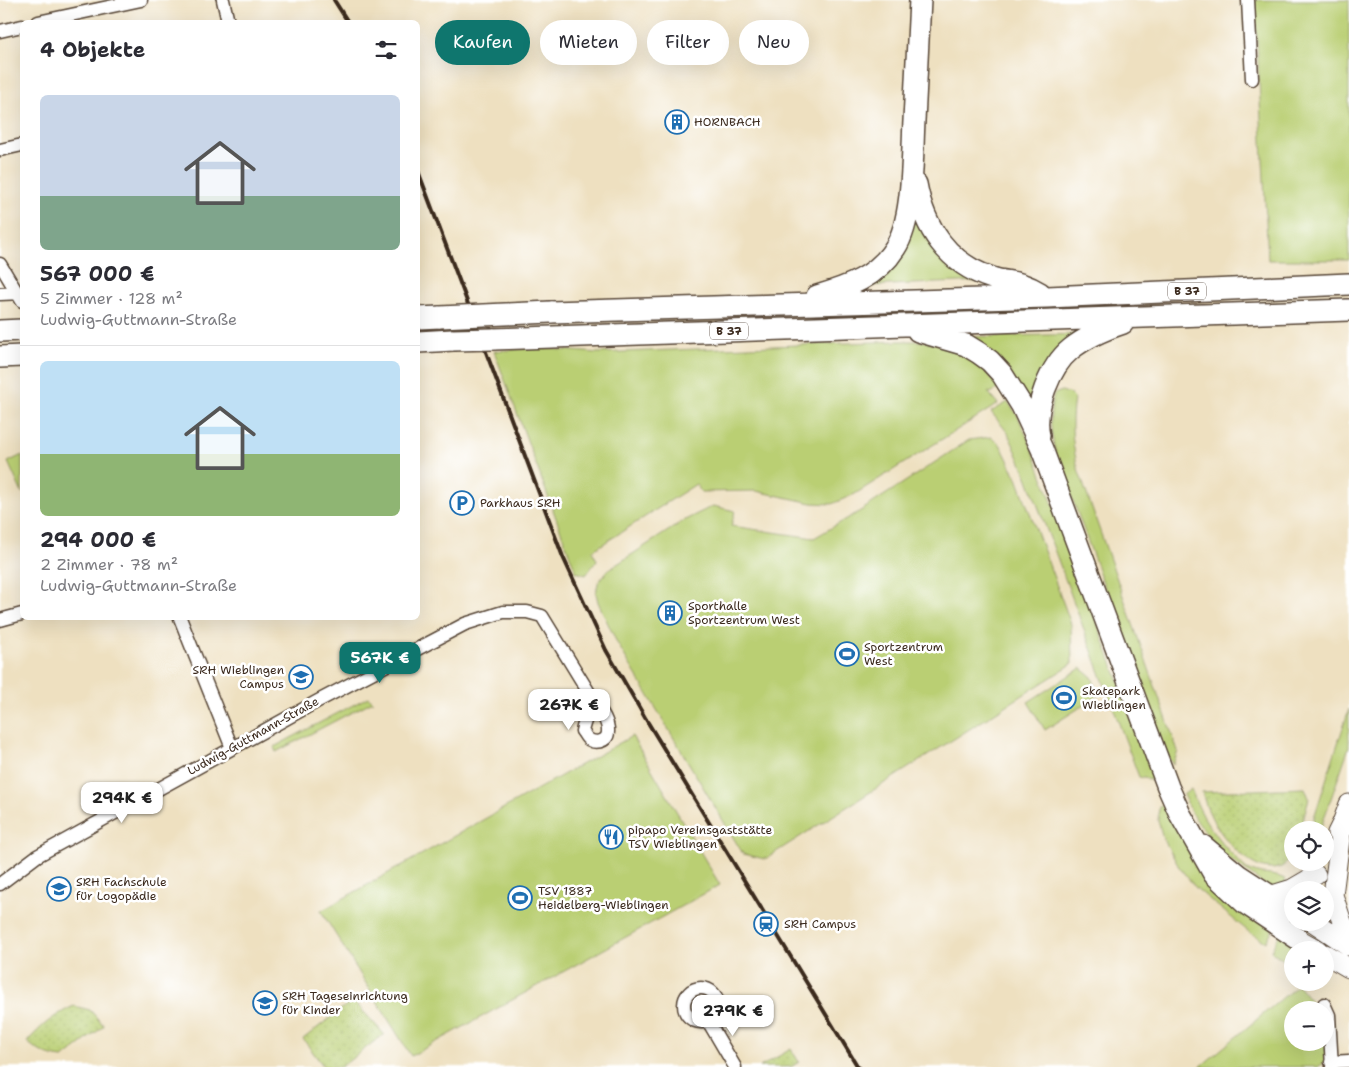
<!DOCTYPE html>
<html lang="de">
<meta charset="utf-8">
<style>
:root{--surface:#fff;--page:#f7f7f7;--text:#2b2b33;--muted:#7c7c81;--line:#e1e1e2;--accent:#0f766e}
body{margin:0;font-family:"Shantell Sans",sans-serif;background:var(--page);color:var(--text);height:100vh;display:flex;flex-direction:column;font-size:19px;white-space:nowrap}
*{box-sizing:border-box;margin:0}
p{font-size:16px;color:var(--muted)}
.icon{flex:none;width:28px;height:28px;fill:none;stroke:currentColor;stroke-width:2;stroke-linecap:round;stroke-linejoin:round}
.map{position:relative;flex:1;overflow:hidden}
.side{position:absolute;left:20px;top:20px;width:400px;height:600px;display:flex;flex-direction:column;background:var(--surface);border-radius:8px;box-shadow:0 5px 20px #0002}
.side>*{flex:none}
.guide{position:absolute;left:435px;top:20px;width:475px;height:45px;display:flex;gap:10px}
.buttons{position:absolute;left:1284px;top:821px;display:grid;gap:10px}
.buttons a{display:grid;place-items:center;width:50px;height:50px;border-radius:50%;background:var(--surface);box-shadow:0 5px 20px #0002;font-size:25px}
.price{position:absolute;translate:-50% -42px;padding:0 11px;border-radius:10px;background:#fff;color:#222;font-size:16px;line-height:32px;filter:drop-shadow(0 1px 2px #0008)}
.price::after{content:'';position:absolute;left:50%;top:30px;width:15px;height:11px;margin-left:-8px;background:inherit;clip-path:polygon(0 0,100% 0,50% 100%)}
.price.selected{background:var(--accent);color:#fff}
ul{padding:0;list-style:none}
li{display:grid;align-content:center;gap:10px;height:265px;padding:0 20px}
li+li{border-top:1px solid var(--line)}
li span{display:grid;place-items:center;height:155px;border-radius:8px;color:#555}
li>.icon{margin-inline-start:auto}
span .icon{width:90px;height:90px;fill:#fffc;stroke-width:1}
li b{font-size:21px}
h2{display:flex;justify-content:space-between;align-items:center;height:60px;padding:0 20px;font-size:21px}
.tag{padding:0 18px;border-radius:22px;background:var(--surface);box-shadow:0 5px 20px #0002;font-size:18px;line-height:45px}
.tag.selected{background:var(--accent);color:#fff}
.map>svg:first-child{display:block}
</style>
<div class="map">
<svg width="1349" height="1067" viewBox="0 0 1349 1067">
<defs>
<pattern id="park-dots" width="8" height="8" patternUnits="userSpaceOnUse" patternTransform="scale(1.25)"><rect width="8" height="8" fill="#bacf73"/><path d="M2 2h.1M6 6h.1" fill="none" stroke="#a1b263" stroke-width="1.8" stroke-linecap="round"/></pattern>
</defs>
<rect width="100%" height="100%" fill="#fff"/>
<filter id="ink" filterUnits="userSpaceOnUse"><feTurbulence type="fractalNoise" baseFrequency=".02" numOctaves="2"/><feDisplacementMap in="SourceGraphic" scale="10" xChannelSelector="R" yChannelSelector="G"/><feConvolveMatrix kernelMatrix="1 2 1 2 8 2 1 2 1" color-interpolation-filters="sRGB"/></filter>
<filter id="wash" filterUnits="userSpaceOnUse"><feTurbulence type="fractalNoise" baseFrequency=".0096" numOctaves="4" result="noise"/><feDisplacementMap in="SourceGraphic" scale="20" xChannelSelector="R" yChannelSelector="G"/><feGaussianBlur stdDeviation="1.12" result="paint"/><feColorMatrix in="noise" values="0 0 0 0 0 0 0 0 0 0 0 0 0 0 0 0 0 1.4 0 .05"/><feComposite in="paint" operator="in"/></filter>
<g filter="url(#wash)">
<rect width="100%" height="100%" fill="#eee0c0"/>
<path fill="#bacf73" stroke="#7a7c48" d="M1255 0H1349V260H1268Z
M916 216 985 281 865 286Z
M1087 334 1034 418 964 337Z
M899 341H921L941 344 978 363 1000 388 990 393 988 392 998 404 855 494 832 504 812 503 756 491 701 492 696 484 592 551 597 560 586 575 576 572 494 351 538 348 597 353Z
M1062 391 1070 394 1074 398C1070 426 1072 445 1079 472L1178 751 1173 765 1164 750 1056 454C1051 434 1048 415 1054 394Z
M1008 402 1018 416 1033 451 1156 781 1139 777 1026 474 1008 433 991 412Z
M991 437 1000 444 1017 478 1071 624 1072 664 765 859 743 854 617 643 598 602 596 593 598 583 608 570 685 520 713 506 735 511 731 526 814 538 862 510 969 440Z
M22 455V493L8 462Z
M1081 668 1092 677 1098 696 1045 730 1028 702Z
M368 697 373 701 276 752 274 747Z
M1349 709V747L1320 830H1310Z
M632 736 720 885 411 1056 321 911Z
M1191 789C1201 816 1215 838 1236 858 1239 862 1243 866 1247 869 1259 876 1273 873 1285 879L1286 886 1269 888 1219 851 1194 817 1183 795Z
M1165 804 1273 929 1266 942 1249 932 1196 888 1179 867 1163 838 1158 821 1159 807Z
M1280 934 1303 950H1292V966L1271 951Z
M1298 985 1318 1010H1292V1042H1325L1328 1060 1318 1067H1200Z"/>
<path fill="url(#park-dots)" stroke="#7a7c48" d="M1305 788 1309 798 1300 830H1292V856C1288 861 1284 867 1278 868 1252 876 1219 835 1210 814 1206 807 1204 799 1202 792Z
M353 1000 384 1034 341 1067H324L303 1039Z
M74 1006 90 1010 104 1026 63 1058C48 1057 38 1051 27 1042 41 1026 54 1015 74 1006Z
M791 1049 799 1062 791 1067H760Z"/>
</g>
<g filter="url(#ink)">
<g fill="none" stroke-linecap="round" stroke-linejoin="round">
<g stroke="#564536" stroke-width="15">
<path id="minor" d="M223 0 228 22
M1248 0 1252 79
M38 22 141 0
M0 31 22 26
M0 150 22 145
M0 264 22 301
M0 294 22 293
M180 618 232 748
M0 620 22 614
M0 884 37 856 318 701 465 624 503 612H527L542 616 591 696C591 709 585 718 582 731 584 733 585 736 587 738 593 744 608 743 608 732 609 720 597 706 591 696
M684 1005a17 17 0 1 1 34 0a17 17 0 1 1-34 0Z
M1324 1004 1329 1015 1332 1067
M708 1021 735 1067
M1331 1062 1349 1061"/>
</g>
<g stroke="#564536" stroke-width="21">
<path id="secondary" d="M1337 833 1342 823 1349 804
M1333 895 1342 922 1349 934
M1269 896 1292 889 1316 875
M1325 911 1333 895 1342 823
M1313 922 1349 946
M1297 938 1318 950
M1325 954 1349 968"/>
</g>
<g stroke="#564536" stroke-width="24">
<path id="trunk" d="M916 184C924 228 948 264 992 278 1002 282 1013 281 1023 285 1029 287 1035 290 1040 293
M817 296C848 287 877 277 895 248 914 219 912 156 914 121 916 81 918 40 920 0
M551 312 1047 297 1349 284
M418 318 440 317
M0 331 22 330
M918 331 966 345 979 353 990 361 1002 374 1022 406 1042 449 1168 787 1180 814 1214 874 1245 903 1297 938
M493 339 1349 310
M418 342 453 340
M0 357 22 356
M1039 436C1033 409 1050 366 1071 349 1086 337 1105 329 1123 323
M1203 846 1238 875 1292 910"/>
</g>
<use href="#minor" stroke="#fff" stroke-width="12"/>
<use href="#secondary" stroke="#fff" stroke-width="19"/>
<use href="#trunk" stroke="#fff" stroke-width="21"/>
<path stroke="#3b2a1e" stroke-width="4" d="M334 0 348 22
M418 171 563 557 606 650 647 721 858 1067"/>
<g stroke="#564536" stroke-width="24" stroke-linecap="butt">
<path id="trunk-bridge" d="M440 317 551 312
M453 340 493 339"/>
</g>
<use href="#trunk-bridge" stroke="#fff" stroke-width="21"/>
</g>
</g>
<defs>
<g id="building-ring" transform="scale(1.25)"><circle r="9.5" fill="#fff" stroke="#1f6fb2" stroke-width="1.5"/><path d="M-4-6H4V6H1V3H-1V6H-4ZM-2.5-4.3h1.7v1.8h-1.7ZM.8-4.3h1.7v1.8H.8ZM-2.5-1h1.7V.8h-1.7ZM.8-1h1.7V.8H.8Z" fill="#1f6fb2"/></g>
<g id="parking-ring" transform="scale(1.25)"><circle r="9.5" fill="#fff" stroke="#1f6fb2" stroke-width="1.5"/><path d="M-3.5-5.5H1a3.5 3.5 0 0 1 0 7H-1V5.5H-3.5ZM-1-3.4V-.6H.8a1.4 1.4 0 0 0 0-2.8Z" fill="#1f6fb2"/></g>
<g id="stadium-ring" transform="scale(1.25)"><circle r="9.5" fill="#fff" stroke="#1f6fb2" stroke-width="1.5"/><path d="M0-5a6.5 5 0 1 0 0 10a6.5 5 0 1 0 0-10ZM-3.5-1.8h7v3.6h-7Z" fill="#1f6fb2"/></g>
<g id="university-ring" transform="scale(1.25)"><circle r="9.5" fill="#fff" stroke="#1f6fb2" stroke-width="1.5"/><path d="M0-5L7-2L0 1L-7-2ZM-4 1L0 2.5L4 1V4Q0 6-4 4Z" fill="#1f6fb2"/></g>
<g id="restaurant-ring" transform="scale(1.25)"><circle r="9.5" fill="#fff" stroke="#1f6fb2" stroke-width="1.5"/><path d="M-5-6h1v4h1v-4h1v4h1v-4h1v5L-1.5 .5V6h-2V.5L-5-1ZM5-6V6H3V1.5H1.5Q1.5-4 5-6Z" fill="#1f6fb2"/></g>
<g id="station-ring" transform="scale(1.25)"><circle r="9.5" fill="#fff" stroke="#1f6fb2" stroke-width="1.5"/><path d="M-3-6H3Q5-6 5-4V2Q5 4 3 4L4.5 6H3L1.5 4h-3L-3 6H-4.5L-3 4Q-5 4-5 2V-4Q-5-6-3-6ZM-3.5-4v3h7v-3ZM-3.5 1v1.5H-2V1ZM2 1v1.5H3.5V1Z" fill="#1f6fb2"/></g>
<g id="school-ring" transform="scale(1.25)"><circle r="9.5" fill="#fff" stroke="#1f6fb2" stroke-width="1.5"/><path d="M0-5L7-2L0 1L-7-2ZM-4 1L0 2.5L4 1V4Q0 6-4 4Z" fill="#1f6fb2"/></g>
</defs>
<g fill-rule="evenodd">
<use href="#building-ring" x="677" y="122"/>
<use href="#parking-ring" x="462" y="503"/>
<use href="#building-ring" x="670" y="613"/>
<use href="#stadium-ring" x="847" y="654"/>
<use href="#university-ring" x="301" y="677"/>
<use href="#stadium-ring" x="1064" y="698"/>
<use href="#restaurant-ring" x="611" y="837"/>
<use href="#university-ring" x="59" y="889"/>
<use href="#stadium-ring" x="520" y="898"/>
<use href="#station-ring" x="766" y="924"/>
<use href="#school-ring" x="265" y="1003"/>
</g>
<g text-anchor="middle" stroke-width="5" stroke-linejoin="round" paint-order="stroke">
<g fill="#fff" stroke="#766a62" stroke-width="1">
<rect x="1168" y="282.5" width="38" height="17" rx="4"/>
<rect x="710" y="322.5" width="38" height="17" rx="4"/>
</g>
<g font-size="11" font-weight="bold" fill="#3b2a1e">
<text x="1187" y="295">B 37</text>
<text x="729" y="335">B 37</text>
</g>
<g font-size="12" fill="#3b2a1e" stroke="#fff" text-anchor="start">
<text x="694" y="126">HORNBACH</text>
<text x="480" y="507">Parkhaus SRH</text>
<text x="688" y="610">Sporthalle<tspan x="688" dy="14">Sportzentrum West</tspan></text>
<text x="864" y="651">Sportzentrum<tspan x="864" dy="14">West</tspan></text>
<text x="284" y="674" text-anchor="end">SRH Wieblingen<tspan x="284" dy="14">Campus</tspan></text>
<text x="1082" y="695">Skatepark<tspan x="1082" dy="14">Wieblingen</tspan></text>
<text x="628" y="834">pipapo Vereinsgaststätte<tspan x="628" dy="14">TSV Wieblingen</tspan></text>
<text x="76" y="886">SRH Fachschule<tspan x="76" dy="14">für Logopädie</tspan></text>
<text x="538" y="895">TSV 1887<tspan x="538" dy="14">Heidelberg-Wieblingen</tspan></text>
<text x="784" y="928">SRH Campus</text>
<text x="282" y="1000">SRH Tageseinrichtung<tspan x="282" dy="14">für Kinder</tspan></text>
</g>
<g font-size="12" fill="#3b2a1e" stroke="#fff">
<text transform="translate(253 736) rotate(-29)" y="4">Ludwig-Guttmann-Straße</text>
</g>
</g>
</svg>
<div class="buttons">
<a><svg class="icon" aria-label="locate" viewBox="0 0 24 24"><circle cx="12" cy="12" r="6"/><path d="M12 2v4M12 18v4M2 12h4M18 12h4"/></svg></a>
<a><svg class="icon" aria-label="layers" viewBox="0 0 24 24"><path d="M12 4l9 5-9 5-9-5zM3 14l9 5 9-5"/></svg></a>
<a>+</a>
<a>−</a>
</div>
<b class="price selected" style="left:380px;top:684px">567K €</b>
<b class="price" style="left:569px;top:731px">267K €</b>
<b class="price" style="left:122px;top:824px">294K €</b>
<b class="price" style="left:733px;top:1037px">279K €</b>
<div class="guide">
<a class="tag selected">Kaufen</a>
<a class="tag">Mieten</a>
<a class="tag">Filter</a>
<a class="tag">Neu</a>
</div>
<section class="side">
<h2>4 Objekte<svg class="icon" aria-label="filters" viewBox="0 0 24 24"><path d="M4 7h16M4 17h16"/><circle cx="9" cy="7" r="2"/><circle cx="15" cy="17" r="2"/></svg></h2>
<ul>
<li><span style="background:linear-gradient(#c9d6e8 65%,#7fa58c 0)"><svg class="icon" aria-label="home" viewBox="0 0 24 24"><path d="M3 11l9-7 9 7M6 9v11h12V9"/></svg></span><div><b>567 000 €</b><p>5 Zimmer · 128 m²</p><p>Ludwig-Guttmann-Straße</p></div></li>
<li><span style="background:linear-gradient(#bfe0f5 60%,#8fb573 0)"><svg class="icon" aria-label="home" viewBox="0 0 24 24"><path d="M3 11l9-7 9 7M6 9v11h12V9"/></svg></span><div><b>294 000 €</b><p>2 Zimmer · 78 m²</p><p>Ludwig-Guttmann-Straße</p></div></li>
</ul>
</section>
</div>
